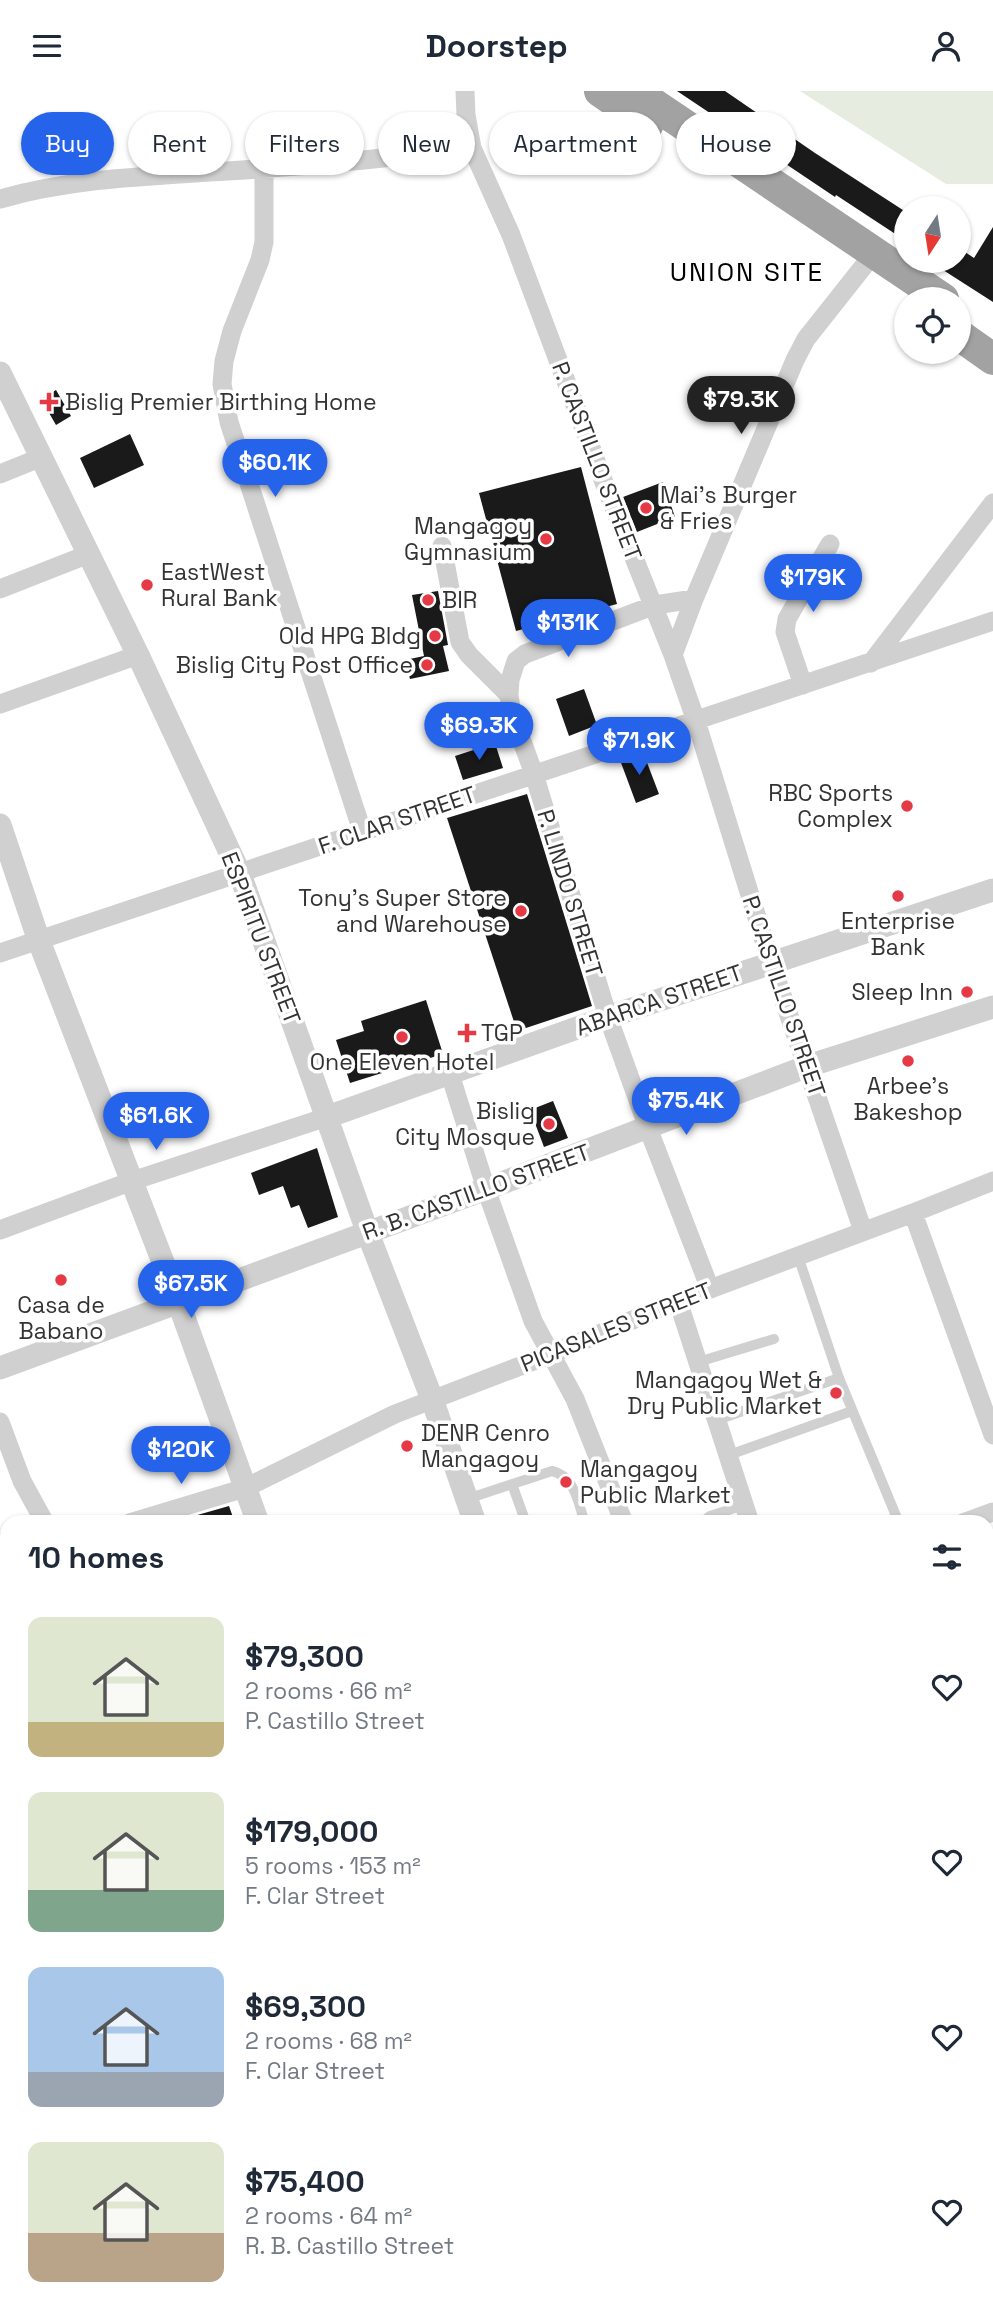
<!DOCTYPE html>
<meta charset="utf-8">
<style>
:root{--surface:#fff;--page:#f2f2f3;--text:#1f2937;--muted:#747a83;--accent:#2563eb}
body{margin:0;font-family:"Space Grotesk",sans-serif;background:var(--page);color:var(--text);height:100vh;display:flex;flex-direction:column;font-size:26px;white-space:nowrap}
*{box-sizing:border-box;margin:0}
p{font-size:23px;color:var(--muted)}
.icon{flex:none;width:38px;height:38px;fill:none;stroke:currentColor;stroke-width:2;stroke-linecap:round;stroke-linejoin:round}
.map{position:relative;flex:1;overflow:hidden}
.drawer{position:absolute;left:0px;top:1424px;width:994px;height:800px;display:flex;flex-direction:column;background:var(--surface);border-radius:21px 21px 0 0;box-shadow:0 2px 5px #0004}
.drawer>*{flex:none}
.hud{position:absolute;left:21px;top:21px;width:952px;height:63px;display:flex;gap:14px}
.needle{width:46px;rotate:192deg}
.tools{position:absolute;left:894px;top:105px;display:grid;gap:14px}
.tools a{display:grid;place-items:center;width:77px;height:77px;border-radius:50%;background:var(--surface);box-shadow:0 2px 5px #0004;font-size:35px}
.price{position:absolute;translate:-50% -60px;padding:0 16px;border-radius:24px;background:var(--accent);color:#fff;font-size:23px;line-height:46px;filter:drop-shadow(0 2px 4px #0008)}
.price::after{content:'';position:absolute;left:50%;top:42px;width:21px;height:16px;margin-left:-10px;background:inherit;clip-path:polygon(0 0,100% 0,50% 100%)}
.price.selected{background:#222;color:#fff}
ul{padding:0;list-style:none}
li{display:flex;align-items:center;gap:21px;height:175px;padding:0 28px}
li span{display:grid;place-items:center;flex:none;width:196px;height:140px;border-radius:14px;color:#555}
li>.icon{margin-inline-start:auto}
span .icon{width:84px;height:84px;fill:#fffc;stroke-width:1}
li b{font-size:30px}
h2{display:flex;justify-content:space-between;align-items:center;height:84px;padding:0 28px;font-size:30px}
.pill{padding:0 24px;border-radius:32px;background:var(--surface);box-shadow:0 2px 5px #0004;font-size:24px;line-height:63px}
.pill.selected{background:var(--accent);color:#fff}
header{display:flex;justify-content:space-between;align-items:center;height:91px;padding:0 28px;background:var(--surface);font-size:32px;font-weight:700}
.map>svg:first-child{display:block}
</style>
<header><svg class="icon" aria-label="menu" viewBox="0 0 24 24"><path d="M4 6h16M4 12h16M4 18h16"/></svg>Doorstep<svg class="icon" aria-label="person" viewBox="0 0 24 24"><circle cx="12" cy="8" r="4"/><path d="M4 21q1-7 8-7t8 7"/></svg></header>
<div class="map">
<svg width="993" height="2224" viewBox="0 0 993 2224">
<rect width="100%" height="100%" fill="#fff"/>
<path fill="#e6ecdf" d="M800 0H993V93H946Z"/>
<path fill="#cfe2ee" d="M993 1758V2224H799V2217H987V1760Z
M290 2217H728L731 2224H279Z"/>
<path fill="#1a1a1a" d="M677 0H725L815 62 906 121V150L836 104 835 106Z
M993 136V211L929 170H959V157L974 167Z
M56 299 71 325 56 334 41 308Z
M130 343 144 374 94 397 80 367Z
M581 376 617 513 516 540 479 402Z
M663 391 675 426 637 441 623 406Z
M438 500 448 554 443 555 449 580 410 588 405 569 424 565 412 504Z
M584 598 597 634 569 645 556 608Z
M495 652 503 677 463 689 455 665Z
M643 661 659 703 636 712 620 669Z
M527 703 592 915 517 940 447 727Z
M426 909 443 963 350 992 336 949 364 940 361 930Z
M553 1010 568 1047 544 1056 530 1019Z
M317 1057 338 1126 308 1137 299 1114 291 1117 283 1095 259 1104 251 1082Z
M229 1415 235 1432H173V1431Z"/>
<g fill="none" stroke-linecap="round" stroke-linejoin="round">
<path stroke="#d0d0d0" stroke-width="10" d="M798 1165 839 1287 899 1432
M698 1271 774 1248
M717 1329 839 1287
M729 1364 852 1320
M512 1393 526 1432
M467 1408 552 1380C575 1385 578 1412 585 1432
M701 1432 710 1425 744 1414"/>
<path stroke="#d0d0d0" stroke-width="19" d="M465 0 466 24 472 57 511 144 608 402 673 564 696 630 771 872 863 1140
M264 78V151L260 169 232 240 224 270 222 293 229 331 362 740
M0 108C74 87 151 85 227 80 309 75 391 67 472 57
M0 383 42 366
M442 455 460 551 469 564 509 604
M0 498 89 463
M694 508 655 514 525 563 516 570 510 589 509 604 512 623 534 683 608 926 648 1037 710 1198
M673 564 694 508 795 269 806 248 874 162
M871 572 993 412
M803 594 785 541 787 528 830 453
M0 613 138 564
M0 862 993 530
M450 983 486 1098 533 1230 575 1308 624 1432
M913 1122 993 1344
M0 1139 132 1090 327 1026
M678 1210 750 1432
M0 1331 22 1390 45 1432
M129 1432 245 1397 395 1323 549 1264 678 1210 913 1122 993 1090
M963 1432 993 1421
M0 1452 7 1450
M0 1696 7 1694
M987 1733 993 1731
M0 1821 7 1838
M0 1931 7 1929
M0 2009 7 2029
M0 2111 7 2109
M246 2217 249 2224
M747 2217 749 2224
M263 2224 273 2217"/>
<path stroke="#d0d0d0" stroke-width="23" d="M0 282 138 564 240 783 367 1140 432 1308 475 1432
M0 734 39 850 178 1210 258 1432
M327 1026 608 926 993 799
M0 1277 486 1098 808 975 993 916"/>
<path stroke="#a2a2a2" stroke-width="32" d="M600 0 648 33
M634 0 943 208
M959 244 993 268"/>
</g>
<g fill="#e63946" stroke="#fff" stroke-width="2.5">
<path d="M45.5 300.5h7v7h7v7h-7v7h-7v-7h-7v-7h7z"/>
<circle cx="646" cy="417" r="7"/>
<circle cx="546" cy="448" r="7"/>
<circle cx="147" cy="494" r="7"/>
<circle cx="428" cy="509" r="7"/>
<circle cx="435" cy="545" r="7"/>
<circle cx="427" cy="574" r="7"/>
<circle cx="907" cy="715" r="7"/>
<circle cx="898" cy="805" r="7"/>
<circle cx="521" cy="820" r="7"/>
<circle cx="967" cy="901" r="7"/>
<path d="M463.5 931.5h7v7h7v7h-7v7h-7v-7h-7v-7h7z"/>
<circle cx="402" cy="946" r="7"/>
<circle cx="908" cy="970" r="7"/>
<circle cx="549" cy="1033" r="7"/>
<circle cx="61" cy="1189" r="7"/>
<circle cx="836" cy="1302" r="7"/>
<circle cx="407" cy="1355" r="7"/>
<circle cx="566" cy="1391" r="7"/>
</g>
<g text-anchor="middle" stroke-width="7" stroke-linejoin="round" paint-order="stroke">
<g font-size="23" fill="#333" stroke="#fff" text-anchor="end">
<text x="65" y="319" text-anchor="start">Bislig Premier Birthing Home</text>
<text x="660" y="412" text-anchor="start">Mai's Burger<tspan x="660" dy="26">&amp; Fries</tspan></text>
<text x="532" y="443">Mangagoy<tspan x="532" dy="26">Gymnasium</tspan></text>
<text x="161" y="489" text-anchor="start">EastWest<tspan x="161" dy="26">Rural Bank</tspan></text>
<text x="442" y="517" text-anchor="start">BIR</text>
<text x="421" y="553">Old HPG Bldg</text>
<text x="413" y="582">Bislig City Post Office</text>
<text x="893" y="710">RBC Sports<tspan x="893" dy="26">Complex</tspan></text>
<text x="507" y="815">Tony's Super Store<tspan x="507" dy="26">and Warehouse</tspan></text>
<text x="898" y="838" text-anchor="middle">Enterprise<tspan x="898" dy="26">Bank</tspan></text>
<text x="953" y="909">Sleep Inn</text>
<text x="481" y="950" text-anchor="start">TGP</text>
<text x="402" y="979" text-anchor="middle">One Eleven Hotel</text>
<text x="908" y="1003" text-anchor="middle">Arbee's<tspan x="908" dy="26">Bakeshop</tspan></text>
<text x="535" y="1028">Bislig<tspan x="535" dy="26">City Mosque</tspan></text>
<text x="61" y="1222" text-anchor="middle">Casa de<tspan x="61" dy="26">Babano</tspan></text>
<text x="822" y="1297">Mangagoy Wet &amp;<tspan x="822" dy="26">Dry Public Market</tspan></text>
<text x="421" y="1350" text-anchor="start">DENR Cenro<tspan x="421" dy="26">Mangagoy</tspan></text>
<text x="580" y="1386" text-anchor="start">Mangagoy<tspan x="580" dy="26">Public Market</tspan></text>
</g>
<g font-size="23" fill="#333" stroke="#fff">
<text transform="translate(597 370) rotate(69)" y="8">P. CASTILLO STREET</text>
<text transform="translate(397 729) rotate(-19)" y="8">F. CLAR STREET</text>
<text transform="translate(570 802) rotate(73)" y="8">P. LINDO STREET</text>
<text transform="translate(261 847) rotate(69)" y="8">ESPIRITU STREET</text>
<text transform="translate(784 905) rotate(71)" y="8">P. CASTILLO STREET</text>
<text transform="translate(659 909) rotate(-19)" y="8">ABARCA STREET</text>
<text transform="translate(476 1101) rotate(-20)" y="8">R. B. CASTILLO STREET</text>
<text transform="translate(616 1236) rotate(-22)" y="8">PICASALES STREET</text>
</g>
<g font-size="26" letter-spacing="2" fill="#000" stroke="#fff">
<text x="747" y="190">UNION SITE</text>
</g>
</g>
</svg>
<div class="tools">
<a><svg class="needle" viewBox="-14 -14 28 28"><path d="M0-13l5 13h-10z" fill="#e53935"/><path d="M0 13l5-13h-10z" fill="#747a83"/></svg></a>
<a><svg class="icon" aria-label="locate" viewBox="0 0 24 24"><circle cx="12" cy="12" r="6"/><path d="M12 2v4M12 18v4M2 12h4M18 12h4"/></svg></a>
</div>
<b class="price selected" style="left:741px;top:345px">$79.3K</b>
<b class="price" style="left:275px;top:408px">$60.1K</b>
<b class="price" style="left:813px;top:523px">$179K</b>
<b class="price" style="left:568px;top:568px">$131K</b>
<b class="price" style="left:479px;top:671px">$69.3K</b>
<b class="price" style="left:639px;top:686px">$71.9K</b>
<b class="price" style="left:686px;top:1046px">$75.4K</b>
<b class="price" style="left:156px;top:1061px">$61.6K</b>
<b class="price" style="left:191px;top:1229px">$67.5K</b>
<b class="price" style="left:181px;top:1395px">$120K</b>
<div class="hud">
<a class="pill selected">Buy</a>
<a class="pill">Rent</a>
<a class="pill">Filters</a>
<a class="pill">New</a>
<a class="pill">Apartment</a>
<a class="pill">House</a>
</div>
<section class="drawer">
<h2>10 homes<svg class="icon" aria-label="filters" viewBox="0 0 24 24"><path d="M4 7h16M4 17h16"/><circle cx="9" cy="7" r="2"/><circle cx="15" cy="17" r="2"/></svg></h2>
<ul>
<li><span style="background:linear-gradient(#dfe7d0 75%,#c2b280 0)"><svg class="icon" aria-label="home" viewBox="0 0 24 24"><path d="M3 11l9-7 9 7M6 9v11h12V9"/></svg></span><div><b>$79,300</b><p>2 rooms · 66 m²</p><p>P. Castillo Street</p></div><svg class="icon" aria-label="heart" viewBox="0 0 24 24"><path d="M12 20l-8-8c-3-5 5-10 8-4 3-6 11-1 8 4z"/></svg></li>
<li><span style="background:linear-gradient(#dfe7d0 70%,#7fa58c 0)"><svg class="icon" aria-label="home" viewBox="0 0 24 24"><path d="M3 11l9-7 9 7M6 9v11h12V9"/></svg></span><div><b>$179,000</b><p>5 rooms · 153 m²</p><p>F. Clar Street</p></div><svg class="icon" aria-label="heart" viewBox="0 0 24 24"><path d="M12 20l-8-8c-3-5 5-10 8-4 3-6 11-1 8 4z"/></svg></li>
<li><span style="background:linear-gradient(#a9c7e8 75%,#9aa5b1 0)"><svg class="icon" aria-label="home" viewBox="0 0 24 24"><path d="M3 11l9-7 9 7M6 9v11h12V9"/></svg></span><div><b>$69,300</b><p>2 rooms · 68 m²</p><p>F. Clar Street</p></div><svg class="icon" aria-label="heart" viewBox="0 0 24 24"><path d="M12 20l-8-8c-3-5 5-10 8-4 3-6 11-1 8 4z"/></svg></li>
<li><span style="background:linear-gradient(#dfe7d0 65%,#b9a48a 0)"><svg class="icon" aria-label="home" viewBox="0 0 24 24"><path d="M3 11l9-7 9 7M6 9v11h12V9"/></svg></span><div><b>$75,400</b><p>2 rooms · 64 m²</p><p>R. B. Castillo Street</p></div><svg class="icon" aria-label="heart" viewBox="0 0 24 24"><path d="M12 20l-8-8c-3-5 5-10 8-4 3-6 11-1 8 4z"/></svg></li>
</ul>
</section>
</div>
